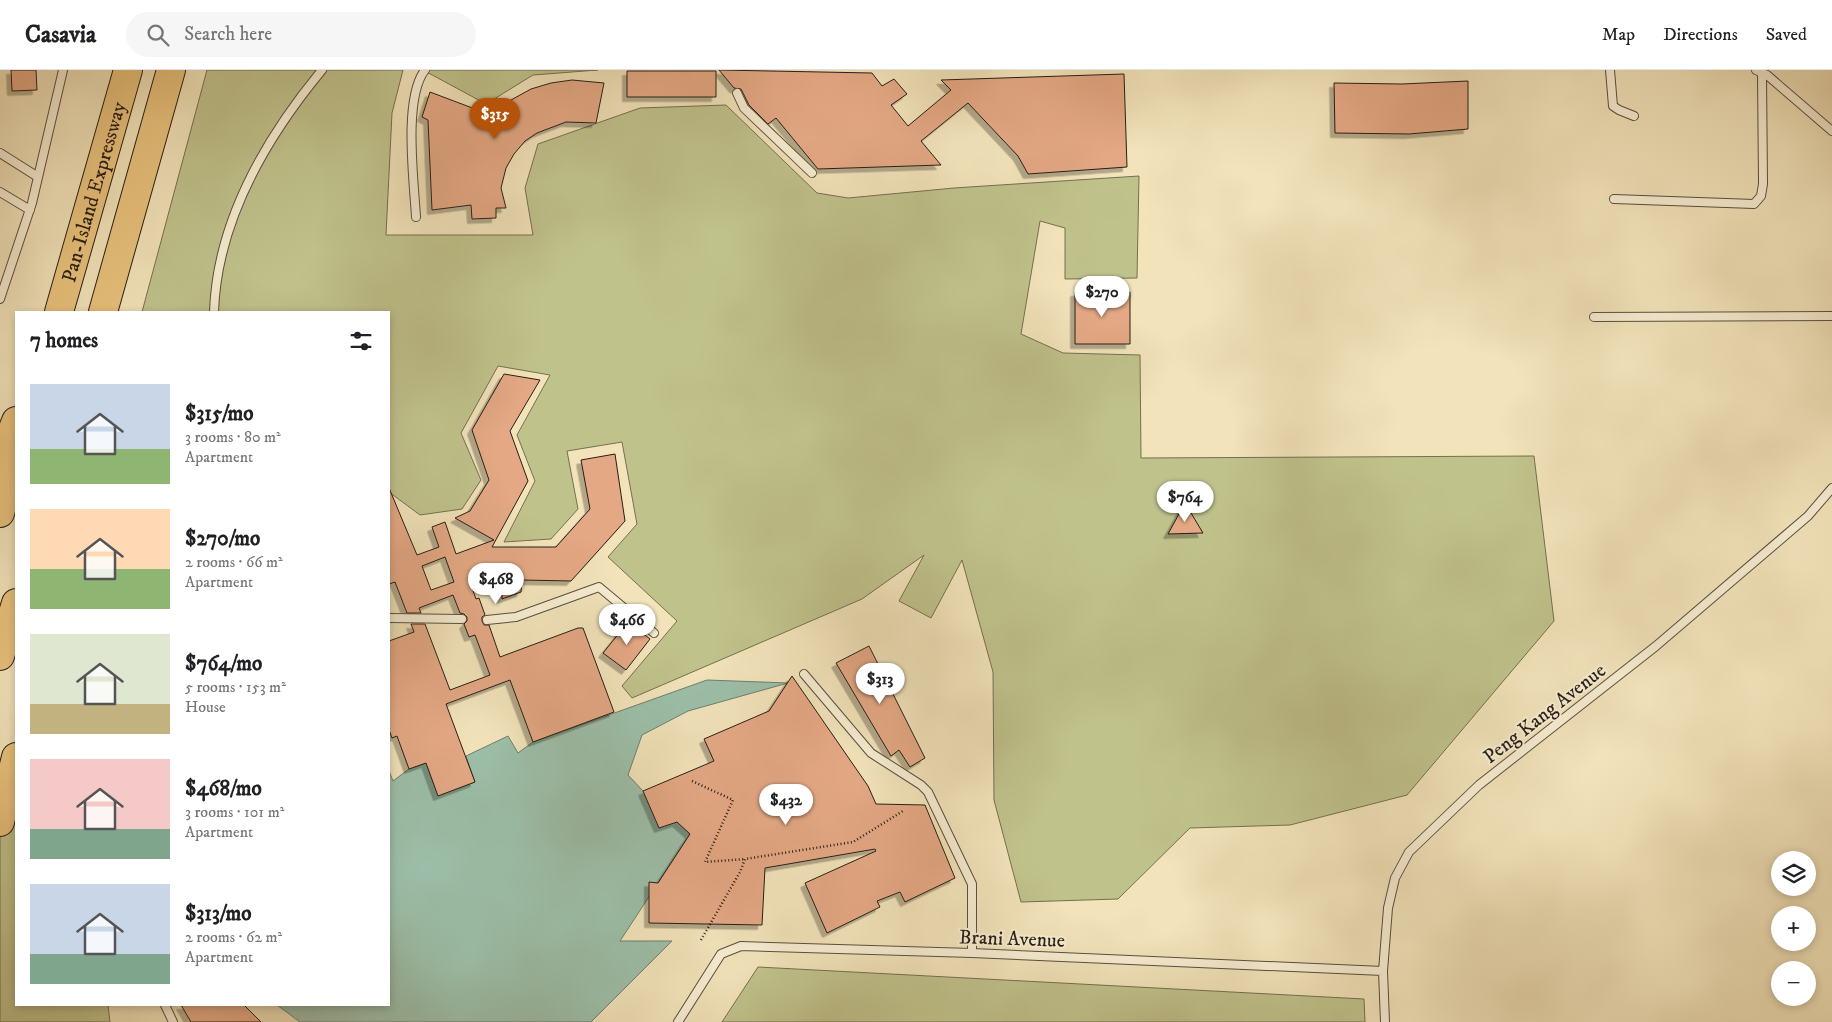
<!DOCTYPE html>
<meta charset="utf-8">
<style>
:root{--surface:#fff;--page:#f6f6f6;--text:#202124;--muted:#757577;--line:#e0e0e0;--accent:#b45309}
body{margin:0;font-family:"IM FELL DW Pica",serif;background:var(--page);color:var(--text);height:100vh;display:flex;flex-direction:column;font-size:19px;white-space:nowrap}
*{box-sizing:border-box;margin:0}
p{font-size:16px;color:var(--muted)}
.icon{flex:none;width:28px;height:28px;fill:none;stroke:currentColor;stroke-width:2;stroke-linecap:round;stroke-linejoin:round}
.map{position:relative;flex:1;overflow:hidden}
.drawer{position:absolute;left:15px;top:241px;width:375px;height:695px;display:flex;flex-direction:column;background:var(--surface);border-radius:0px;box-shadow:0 2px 8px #0003}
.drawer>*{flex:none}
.buttons{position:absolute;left:1771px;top:781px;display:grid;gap:10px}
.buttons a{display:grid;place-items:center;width:45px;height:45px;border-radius:50%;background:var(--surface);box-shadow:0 2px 8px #0003;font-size:25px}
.price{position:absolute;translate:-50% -42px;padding:0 11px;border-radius:18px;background:#fff;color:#222;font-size:16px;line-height:32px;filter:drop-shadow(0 1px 2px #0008)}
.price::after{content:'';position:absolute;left:50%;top:30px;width:15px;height:11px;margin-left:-8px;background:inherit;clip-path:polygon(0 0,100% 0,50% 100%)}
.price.on{background:var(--accent);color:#fff}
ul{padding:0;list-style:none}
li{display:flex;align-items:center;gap:15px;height:125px;padding:0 15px}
li span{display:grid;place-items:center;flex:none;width:140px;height:100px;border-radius:0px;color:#555}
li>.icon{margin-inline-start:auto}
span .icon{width:60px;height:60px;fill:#fffc;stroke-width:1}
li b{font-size:21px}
h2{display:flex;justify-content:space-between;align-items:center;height:60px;padding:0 15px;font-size:21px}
header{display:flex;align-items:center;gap:30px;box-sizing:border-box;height:70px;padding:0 25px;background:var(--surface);border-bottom:1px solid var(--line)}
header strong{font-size:24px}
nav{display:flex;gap:28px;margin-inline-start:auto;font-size:18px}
.search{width:350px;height:45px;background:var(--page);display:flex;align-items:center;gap:12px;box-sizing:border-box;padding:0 18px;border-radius:28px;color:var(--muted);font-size:19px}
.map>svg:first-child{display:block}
</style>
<header>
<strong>Casavia</strong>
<div class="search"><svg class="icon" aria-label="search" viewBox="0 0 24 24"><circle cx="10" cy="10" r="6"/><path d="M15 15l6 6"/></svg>Search here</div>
<nav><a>Map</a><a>Directions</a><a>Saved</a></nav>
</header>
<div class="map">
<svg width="1832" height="952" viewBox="0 0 1832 952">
<defs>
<filter id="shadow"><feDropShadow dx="-4.5" dy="4.5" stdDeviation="0" flood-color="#0004"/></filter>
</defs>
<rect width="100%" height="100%" fill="#f2e3ba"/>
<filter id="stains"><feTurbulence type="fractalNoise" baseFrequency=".004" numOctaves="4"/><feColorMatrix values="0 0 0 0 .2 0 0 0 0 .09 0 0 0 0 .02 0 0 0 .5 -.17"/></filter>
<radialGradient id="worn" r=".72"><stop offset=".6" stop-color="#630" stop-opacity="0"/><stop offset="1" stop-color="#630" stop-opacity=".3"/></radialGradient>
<path fill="#c0c28c" stroke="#747050" d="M207 0H403L392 43 386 165H533L525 118 538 74 640 38 726 35 817 123 848 128 954 118 1139 106 1137 208 1065 209V158L1040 151 1021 264 1063 283 1140 285 1141 388 1534 386 1554 551 1407 725 1290 755 1190 758 1118 829 1021 832 994 730 993 602 962 490 931 548 899 531 924 485 862 529 632 628 622 616 677 551 608 487 637 454 622 372 567 381 578 439 551 469 504 472 535 411 517 365 550 305 498 296 461 363 481 410 462 439 420 445 389 422V242H142Z
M423 0H598L533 5 486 34Z
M16 670V935H108L110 952H0V715Z
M758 897 1364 929 1365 952H722Z"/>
<path fill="#9cbfa9" stroke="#6d7f6e" d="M707 610 788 613 688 641 642 665 628 705 643 721 690 764 620 871H672L591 952H300L277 935H389V701L393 711 409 699 426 693 438 725 475 712 466 686 508 666 518 683 533 672Z"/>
<path fill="#e4a884" stroke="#271e15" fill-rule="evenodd" filter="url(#shadow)" d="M11 0H36L37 20 12 21Z
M719 0 872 3 882 16 894 9 907 24 891 35 908 56 951 20 941 10 1124 4 1127 97 1028 104 1018 86 968 33 921 71 941 95 818 99 776 48 768 54 749 35 741 19 734 18Z
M627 1H716V27H627Z
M572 10 604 13 596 53 566 52 537 63 525 71 514 84 506 98 501 118 506 138H496V148L472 149 471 135 432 140 428 50 422 47 430 22 491 45 511 30 531 19 551 13Z
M1468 11V59L1409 64 1335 63 1334 13 1402 14Z
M1075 222H1130V274H1075Z
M504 304 540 310 510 361 528 411 492 477H556L590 439 581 390 615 384 625 451 571 511 522 510 521 522 502 529V495L468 507 476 529 479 528 485 545 482 547V551L484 555H489L500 587 578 558H583L614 642 533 672 510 610 446 634 475 712 438 726 426 693 409 699 397 666 392 668 389 660V571L414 562 411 554H425L450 620 490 605 475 565 469 567 464 554 467 551V547L464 544 460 543 453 525 419 538 421 543H407L395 512 389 514V418L417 485 439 477 432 457 445 452 456 484 494 470 455 448 470 441 489 410 472 360ZM445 487 454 512 431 520 422 496Z
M1185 433 1203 463 1168 464Z
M628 552 650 569 626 600 603 583Z
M869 576 925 688 910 697 899 680 891 686 836 593Z
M792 606 868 716 876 734 925 735 955 808 905 832 900 822 877 831 880 837 827 863 805 813 876 781 875 779 765 798 762 855 649 853V812L658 813 690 764 677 752 659 758 643 721 714 691 704 669 769 641Z
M181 935H244L261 952H191Z"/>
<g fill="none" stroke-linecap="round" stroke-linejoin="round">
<g stroke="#5a4f3e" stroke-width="10">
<path id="service" d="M1610 0 1613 36 1619 40 1634 46
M1756 0 1767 5 1832 61
M737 23 744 38 812 103
M0 83 38 107
M0 122 30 140
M1614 129 1754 134 1761 126 1763 114 1762 3
M416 147C414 111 403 28 425 0
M0 229 32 133 63 0
M214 242C217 151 265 69 322 0
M1594 247 1832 246
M389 548 462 549
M487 550 516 547 599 517 654 563
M804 604 871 683 921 715 928 722 972 814V883
M165 935 173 952
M678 952 721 884 741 876 972 883 1383 901
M1385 952 1383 901 1388 838 1395 808 1409 782 1479 715 1656 576 1808 446 1832 418"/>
</g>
<g stroke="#271e15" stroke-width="30">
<g id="motorway">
<path id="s1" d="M59 242 128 0"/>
<path d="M103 242 171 0"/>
<path d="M0 392 16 351"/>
<path d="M0 443 16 388"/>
<path d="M0 586 16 533"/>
<path d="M0 752 16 687"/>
</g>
</g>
<path stroke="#271e15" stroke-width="2.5" stroke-dasharray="1 2.5" stroke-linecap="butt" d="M692 711 733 730 705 792 745 789
M701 870 740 802 745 789 853 772 903 741"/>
<use href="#service" stroke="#f7edd2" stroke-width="8"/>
<use href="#motorway" stroke="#e9c27d" stroke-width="28"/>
</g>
<g text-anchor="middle" stroke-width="4" stroke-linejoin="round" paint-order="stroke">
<g font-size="20" fill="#271e15" stroke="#f7edd2">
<text dy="7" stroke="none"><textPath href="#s1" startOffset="125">Pan-Island Expressway</textPath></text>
<text transform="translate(1544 643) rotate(-38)" y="7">Peng Kang Avenue</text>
<text transform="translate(1012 868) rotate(2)" y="7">Brani Avenue</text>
</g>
</g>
<rect width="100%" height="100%" filter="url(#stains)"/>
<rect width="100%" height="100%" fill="url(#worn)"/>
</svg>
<div class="buttons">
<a><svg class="icon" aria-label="layers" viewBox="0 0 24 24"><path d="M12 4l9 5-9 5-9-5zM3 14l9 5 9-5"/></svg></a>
<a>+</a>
<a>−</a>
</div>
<b class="price on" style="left:495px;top:70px">$315</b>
<b class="price" style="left:1102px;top:248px">$270</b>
<b class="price" style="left:1185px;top:453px">$764</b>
<b class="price" style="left:496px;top:535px">$468</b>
<b class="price" style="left:627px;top:576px">$466</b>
<b class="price" style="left:880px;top:635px">$313</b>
<b class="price" style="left:786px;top:756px">$432</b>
<section class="drawer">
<h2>7 homes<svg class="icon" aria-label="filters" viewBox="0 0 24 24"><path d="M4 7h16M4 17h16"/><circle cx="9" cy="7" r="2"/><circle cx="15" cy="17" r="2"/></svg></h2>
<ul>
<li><span style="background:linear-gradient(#c9d6e8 65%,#8fb573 0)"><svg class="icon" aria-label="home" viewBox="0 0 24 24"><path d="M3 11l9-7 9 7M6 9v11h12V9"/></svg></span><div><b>$315/mo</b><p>3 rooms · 80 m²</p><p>Apartment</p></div></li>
<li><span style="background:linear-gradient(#ffd9b3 60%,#8fb573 0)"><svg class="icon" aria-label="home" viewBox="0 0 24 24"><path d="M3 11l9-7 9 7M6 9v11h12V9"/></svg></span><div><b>$270/mo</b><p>2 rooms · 66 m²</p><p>Apartment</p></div></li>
<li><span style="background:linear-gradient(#dfe7d0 70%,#c2b280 0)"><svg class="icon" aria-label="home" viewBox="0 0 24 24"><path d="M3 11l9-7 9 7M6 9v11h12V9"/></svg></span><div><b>$764/mo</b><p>5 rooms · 153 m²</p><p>House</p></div></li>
<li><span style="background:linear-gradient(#f6c9c9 70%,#7fa58c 0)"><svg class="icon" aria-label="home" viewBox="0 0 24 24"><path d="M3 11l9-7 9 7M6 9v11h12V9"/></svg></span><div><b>$468/mo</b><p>3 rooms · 101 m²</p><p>Apartment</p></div></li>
<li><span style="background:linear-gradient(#c9d6e8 70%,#7fa58c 0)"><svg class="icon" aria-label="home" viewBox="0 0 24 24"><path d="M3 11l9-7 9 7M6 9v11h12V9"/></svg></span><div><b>$313/mo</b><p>2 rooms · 62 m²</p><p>Apartment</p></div></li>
</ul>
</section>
</div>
